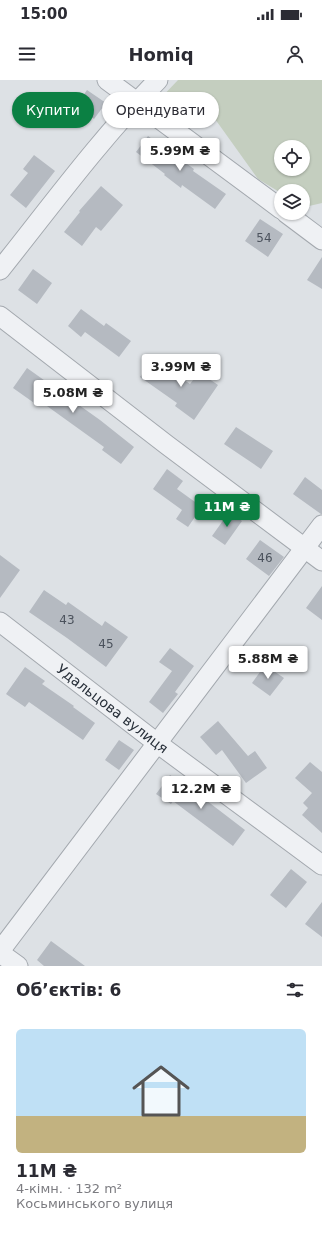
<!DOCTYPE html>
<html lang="uk">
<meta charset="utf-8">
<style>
:root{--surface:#fff;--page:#f2f2f3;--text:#2b2b33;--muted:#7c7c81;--accent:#0b8043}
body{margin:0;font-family:"DejaVu Sans",sans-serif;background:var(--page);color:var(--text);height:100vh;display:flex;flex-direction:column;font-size:15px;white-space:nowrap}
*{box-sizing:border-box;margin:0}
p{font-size:13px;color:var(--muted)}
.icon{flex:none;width:22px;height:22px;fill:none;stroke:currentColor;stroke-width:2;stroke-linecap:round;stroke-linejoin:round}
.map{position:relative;height:886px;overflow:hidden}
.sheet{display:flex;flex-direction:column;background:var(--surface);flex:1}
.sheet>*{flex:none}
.hud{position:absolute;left:12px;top:12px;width:298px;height:36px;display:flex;gap:8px}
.fabs{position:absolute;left:274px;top:60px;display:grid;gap:8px}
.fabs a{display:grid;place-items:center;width:36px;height:36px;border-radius:50%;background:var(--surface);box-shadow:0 1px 3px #0004;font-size:20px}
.price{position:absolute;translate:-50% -34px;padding:0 9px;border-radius:4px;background:#fff;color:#222;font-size:13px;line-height:26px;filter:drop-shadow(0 1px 2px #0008)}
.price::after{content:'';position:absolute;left:50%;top:24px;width:12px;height:9px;margin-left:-6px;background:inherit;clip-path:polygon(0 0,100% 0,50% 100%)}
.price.current{background:var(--accent);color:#fff}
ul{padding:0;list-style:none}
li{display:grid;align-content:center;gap:8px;height:212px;padding:0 16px}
li span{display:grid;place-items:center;height:124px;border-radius:6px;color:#555}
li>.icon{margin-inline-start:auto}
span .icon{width:72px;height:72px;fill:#fffc;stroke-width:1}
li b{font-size:17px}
h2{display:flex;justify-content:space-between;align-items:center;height:48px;padding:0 16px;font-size:17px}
.chip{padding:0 14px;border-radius:18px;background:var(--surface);box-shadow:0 1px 3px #0004;font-size:14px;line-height:36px}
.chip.current{background:var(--accent);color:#fff}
.status{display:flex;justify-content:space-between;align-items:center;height:28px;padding:0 20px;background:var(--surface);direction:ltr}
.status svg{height:11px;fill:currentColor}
header{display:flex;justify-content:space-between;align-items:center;height:52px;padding:0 16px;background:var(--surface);font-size:18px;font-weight:800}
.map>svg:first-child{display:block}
</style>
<div class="status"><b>15:00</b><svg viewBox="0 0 49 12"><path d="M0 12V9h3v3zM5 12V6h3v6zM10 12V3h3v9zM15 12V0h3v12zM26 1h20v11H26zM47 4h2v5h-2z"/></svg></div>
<header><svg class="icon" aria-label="menu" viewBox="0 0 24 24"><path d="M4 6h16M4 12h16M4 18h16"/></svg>Homiq<svg class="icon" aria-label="person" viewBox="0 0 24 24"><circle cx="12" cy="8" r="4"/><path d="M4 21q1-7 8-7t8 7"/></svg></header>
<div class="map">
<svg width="322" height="886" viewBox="0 0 322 886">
<rect width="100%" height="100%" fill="#dde1e5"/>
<path fill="#c4cebf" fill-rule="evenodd" d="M178 0H322V123L305 127 303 126V111H281V113L258 99 210 32 158 21ZM281 67H303V89H281Z"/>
<path fill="#b5bac1" d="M87 10 106 23 94 39 76 26Z
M148 56 194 89 193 91 226 114 215 129 182 105 181 108 164 95 165 94 136 72Z
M34 75 55 91 26 128 10 115 28 93 23 89Z
M101 106 123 125 101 151 96 147 82 166 64 152 80 132 79 131Z
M260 139 283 154 268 177 245 161Z
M322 177V209L307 200Z
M33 189 52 203 37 224 18 210Z
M81 229 104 246 106 243 131 261 119 277 85 252 81 257 68 246Z
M153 279 190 304 199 292 218 305 194 340 175 326 177 323 140 297Z
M27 288 100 340 134 367 121 384 102 370 104 367 40 321 37 325 13 308Z
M236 347 273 371 261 389 224 364Z
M167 389 183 401 177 409 202 427 188 447 176 439 182 430 153 409Z
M305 397 322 410V434H321L293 414Z
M229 432 242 441 225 465 212 456Z
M260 460 284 477 269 496 246 479Z
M0 475 20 490 0 518Z
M322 506V540L306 528Z
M44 510 66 525 68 522 102 546 105 541 128 557 106 587 67 558 29 532Z
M170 568 194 586 175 612 178 614 163 633 149 622 172 591 159 582Z
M265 585 284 598 270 616 252 603Z
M25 587 45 601 42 604 74 626 73 627 95 643 83 660 29 622 25 627 6 614Z
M218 641 248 676 255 671 267 688 246 703 222 670 216 675 200 657Z
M119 660 134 670 119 690 105 680Z
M310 682 322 692V753L302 735 308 728 303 723 312 713 295 698Z
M170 695 198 714 245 750 233 766 173 721 171 724 156 714Z
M291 789 307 802 286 828 270 815Z
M322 822V857L305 844Z
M51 861 85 886H44L37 880Z"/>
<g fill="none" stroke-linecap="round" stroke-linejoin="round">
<g stroke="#a3a8ae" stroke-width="21">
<g id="minor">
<path d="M107 0 281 129"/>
<path d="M286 133 322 160"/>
<path d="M0 190C51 126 100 59 158 0"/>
<path d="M0 236 167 365 322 481"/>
<path id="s1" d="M0 542 157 663 322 785"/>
<path d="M0 871 322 445"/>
<path d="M0 873 18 886"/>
</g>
</g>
<use href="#minor" stroke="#eff1f4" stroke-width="19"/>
</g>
<g text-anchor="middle" stroke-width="3" stroke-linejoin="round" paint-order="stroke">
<g font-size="12" fill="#4b525c">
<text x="264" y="162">54</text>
<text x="265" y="482">46</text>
<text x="67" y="544">43</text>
<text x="106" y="568">45</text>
</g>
<g font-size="14" fill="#28303a" stroke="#eceff3">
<text dy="5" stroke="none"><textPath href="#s1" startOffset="142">Удальцова вулиця</textPath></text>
</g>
</g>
</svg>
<div class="fabs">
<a><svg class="icon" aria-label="locate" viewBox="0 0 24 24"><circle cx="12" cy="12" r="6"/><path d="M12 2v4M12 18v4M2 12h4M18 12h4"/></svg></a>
<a><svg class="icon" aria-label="layers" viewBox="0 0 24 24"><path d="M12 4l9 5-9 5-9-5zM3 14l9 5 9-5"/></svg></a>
</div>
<b class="price" style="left:180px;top:92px">5.99M ₴</b>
<b class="price" style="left:181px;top:308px">3.99M ₴</b>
<b class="price" style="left:73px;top:334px">5.08M ₴</b>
<b class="price current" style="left:227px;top:448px">11M ₴</b>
<b class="price" style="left:268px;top:600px">5.88M ₴</b>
<b class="price" style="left:201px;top:730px">12.2M ₴</b>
<div class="hud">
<a class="chip current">Купити</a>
<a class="chip">Орендувати</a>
</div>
</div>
<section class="sheet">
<h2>Об’єктів: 6<svg class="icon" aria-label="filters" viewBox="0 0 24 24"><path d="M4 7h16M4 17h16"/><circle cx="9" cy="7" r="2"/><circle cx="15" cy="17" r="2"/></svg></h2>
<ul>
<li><span style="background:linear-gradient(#bfe0f5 70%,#c2b280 0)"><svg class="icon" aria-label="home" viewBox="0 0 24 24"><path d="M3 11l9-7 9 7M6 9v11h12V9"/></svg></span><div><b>11M ₴</b><p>4-кімн. · 132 m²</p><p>Косьминського вулиця</p></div></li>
</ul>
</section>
